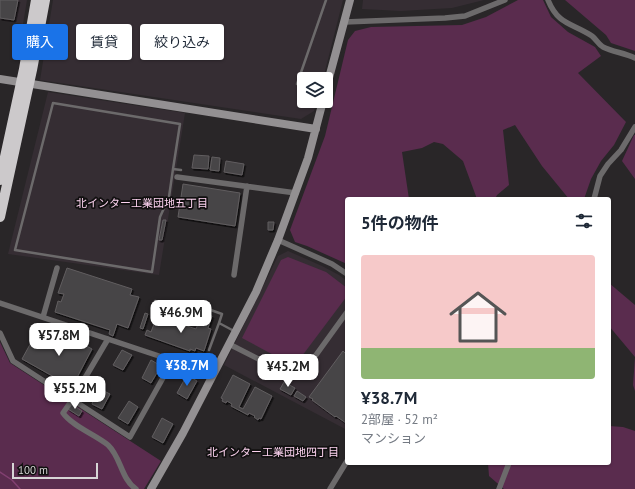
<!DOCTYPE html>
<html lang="ja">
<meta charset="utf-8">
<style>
:root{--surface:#fff;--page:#f6f6f7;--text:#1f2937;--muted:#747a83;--accent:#1a73e8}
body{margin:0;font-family:"PT Sans","Noto Sans JP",sans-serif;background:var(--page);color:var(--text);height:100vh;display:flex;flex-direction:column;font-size:15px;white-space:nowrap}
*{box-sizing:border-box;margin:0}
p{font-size:13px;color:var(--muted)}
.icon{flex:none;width:22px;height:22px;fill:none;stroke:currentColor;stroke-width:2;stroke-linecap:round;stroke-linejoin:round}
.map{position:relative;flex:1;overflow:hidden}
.panel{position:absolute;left:345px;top:197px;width:266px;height:268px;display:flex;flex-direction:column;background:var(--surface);border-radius:4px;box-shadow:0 1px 3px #0004}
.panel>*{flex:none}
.hud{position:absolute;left:12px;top:24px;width:273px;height:36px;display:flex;gap:8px}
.buttons{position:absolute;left:297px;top:72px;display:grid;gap:8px}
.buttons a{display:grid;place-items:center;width:36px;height:36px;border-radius:4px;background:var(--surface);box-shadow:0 1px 3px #0004;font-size:20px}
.scale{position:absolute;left:12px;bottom:10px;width:86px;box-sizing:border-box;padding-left:4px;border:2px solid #d7d5d6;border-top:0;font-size:11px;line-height:14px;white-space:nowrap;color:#d7d5d6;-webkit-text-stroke:3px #111010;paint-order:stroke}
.price{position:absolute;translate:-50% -34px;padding:0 9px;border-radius:8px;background:#fff;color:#222;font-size:13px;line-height:26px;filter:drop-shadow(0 1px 2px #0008)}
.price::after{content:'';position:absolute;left:50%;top:24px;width:12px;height:9px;margin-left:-6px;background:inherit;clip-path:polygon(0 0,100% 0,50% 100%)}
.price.active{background:var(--accent);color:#fff}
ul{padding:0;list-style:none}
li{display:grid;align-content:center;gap:8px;height:212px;padding:0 16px}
li span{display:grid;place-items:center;height:124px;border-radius:4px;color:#555}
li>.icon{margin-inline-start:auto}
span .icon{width:72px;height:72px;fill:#fffc;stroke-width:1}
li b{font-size:17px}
h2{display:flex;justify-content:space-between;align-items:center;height:48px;padding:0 16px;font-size:17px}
.chip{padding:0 14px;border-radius:4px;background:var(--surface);box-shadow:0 1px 3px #0004;font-size:14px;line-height:36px}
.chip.active{background:var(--accent);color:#fff}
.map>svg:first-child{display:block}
</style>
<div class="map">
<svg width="635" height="489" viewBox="0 0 635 489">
<defs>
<filter id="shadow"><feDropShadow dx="1.5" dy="2" stdDeviation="0" flood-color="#0009"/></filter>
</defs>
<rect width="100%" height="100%" fill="#292628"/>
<path fill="#352d33" d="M0 0H27L23 24 0 20Z
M53 0H343L323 79H304V101H317L314 111 301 119 40 80Z
M363 0H484L452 8 401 11 362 9Z
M48 92 185 113 159 275 8 254Z
M288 251 322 266 339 275 347 281V430L224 365 278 256Z"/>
<path fill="#5a2c4e" d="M518 0H543L551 17 568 32 595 47 601 56 578 73 626 122 614 145 601 161 591 179 584 199H569L542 166 515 125 503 130 509 185 497 195 495 199H477L463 161 443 144 434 142 422 148 402 152 409 199H347V264L307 246 295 242 290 230 325 136 348 40 355 31 371 27 462 25 486 17Z
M565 0H635V51L611 43 606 35Z
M634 135H635V179L622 161Z
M288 257 326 272 347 288V296L299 360 281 359 242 338 281 260Z
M609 283 635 305V391L633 385 635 357 609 326Z
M0 342 10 363 161 461 144 489H0Z
M609 426 623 427 635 431V489H504L489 476 488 463H609Z"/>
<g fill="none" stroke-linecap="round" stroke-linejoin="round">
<path stroke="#824071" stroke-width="1.5" d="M0 472 12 480 20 489"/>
</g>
<path fill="#474446" stroke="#615e60" filter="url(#shadow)" d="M0 0H18L14 20 0 18Z
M194 155 209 156 208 169 192 168Z
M212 157 220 158 219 171 210 170Z
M226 161 244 164 242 175 224 172Z
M183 184 240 193 235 226 178 217Z
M163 220H166L162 240H159Z
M268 222H274L273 230H268Z
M67 268 132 289 130 295 139 297 128 328 117 324 113 336 109 334 110 330 55 312 58 301 61 302 64 294 58 293Z
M145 313 148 314 143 329 140 328Z
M208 315 212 316 208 328 211 329 204 351 196 348 195 351 190 349V351L145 335 147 330 151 332 157 316 196 329 198 324 204 326Z
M57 330 92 349 72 387 22 359 33 339 47 347Z
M122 350 132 355 123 370 113 365Z
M343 351 347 355V422L346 423 336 416 335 417 312 400 313 399 309 397Z
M151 360 161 366 151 383 142 378Z
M187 375 197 381 187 399 177 393Z
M233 375 250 384 239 407 243 409 255 387 272 396 261 419 259 418 258 420 254 417 255 416 249 413 248 415 231 406 232 404 227 401 226 403 222 401 223 399 221 398Z
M284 382 295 388 291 395 280 389Z
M100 389 110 394 102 409 92 404 94 398 91 396 94 390 98 392Z
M297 391 306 397 303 401 294 396Z
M129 401 138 407 128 424 118 418Z
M71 404 82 411 79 416 68 409Z
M162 418 173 424 163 443 152 437Z"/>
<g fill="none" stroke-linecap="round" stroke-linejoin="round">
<path stroke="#6c6a6b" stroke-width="2.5" d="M297 84 326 0
M173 169 180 124 53 103 15 250 152 272 160 217 169 197 173 169 181 170
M155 301 205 308 222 314 219 323 234 331
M209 350 219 323"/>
<path stroke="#6c6a6b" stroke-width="5.5" d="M548 0C558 25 572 23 592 36 596 39 598 44 603 47 613 52 625 53 635 58
M345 22 445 18 465 16 505 0
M177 177 296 193
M594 199 600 176 608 164 621 150 635 127
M278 240 332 264 347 274
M234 275 247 186
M0 303 213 374
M43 317 57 268
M0 333 13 361 130 437 173 360
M108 339 72 400 63 413C72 426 96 435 108 445 121 457 121 479 136 489
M229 344 280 370 303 373 347 312
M330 489 347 461
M499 489 509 463"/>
<path stroke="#939092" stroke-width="8" d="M0 79 316 129
M326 89 350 0
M151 489 183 433 256 292 278 240 308 158 323 101"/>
<path stroke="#ccc9cb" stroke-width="10" d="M0 180 24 69 36 0
M0 217 32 70 45 0"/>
</g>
<g text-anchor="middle" stroke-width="3.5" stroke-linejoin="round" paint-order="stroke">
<g font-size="11" fill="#fdd3f0" stroke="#111010">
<text x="142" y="207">北インター工業団地五丁目</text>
<text x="273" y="456">北インター工業団地四丁目</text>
</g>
</g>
</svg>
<div class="buttons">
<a><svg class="icon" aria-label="layers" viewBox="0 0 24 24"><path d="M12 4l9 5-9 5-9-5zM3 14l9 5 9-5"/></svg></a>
</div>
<div class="scale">100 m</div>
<b class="price" style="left:181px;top:334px">¥46.9M</b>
<b class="price" style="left:59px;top:357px">¥57.8M</b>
<b class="price active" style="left:187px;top:387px">¥38.7M</b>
<b class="price" style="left:288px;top:388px">¥45.2M</b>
<b class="price" style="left:75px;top:410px">¥55.2M</b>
<div class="hud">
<a class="chip active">購入</a>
<a class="chip">賃貸</a>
<a class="chip">絞り込み</a>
</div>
<section class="panel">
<h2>5件の物件<svg class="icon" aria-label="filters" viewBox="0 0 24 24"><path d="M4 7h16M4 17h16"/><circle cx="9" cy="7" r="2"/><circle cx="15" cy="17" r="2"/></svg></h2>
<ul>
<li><span style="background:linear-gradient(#f6c9c9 75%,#8fb573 0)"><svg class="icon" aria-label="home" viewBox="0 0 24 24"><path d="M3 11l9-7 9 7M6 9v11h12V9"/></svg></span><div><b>¥38.7M</b><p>2部屋 · 52 m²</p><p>マンション</p></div></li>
</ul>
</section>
</div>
